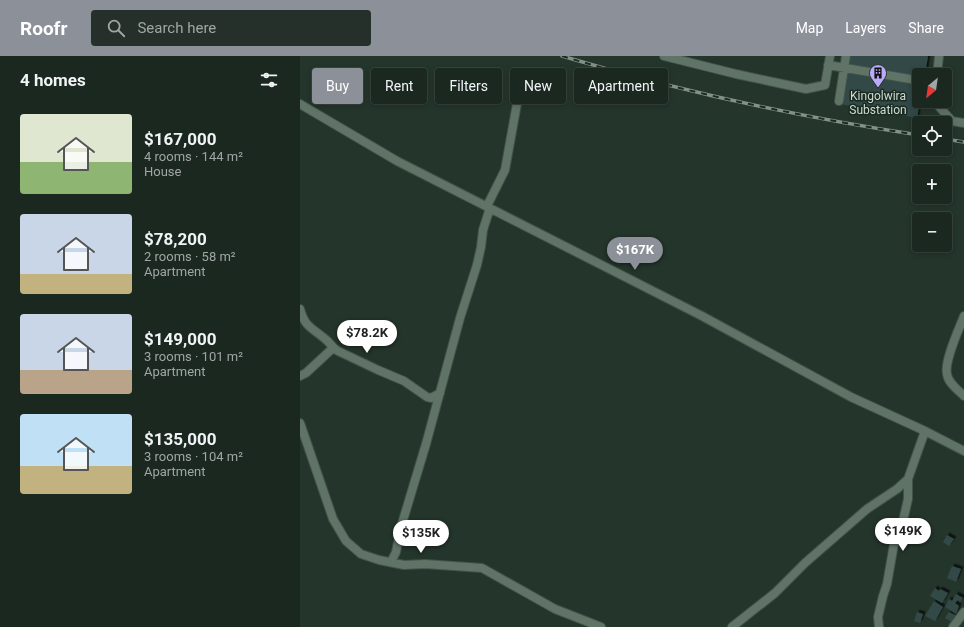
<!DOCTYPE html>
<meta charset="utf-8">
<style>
:root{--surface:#1b2820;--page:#243029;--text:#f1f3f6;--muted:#a0a6a5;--line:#39443e;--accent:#8c9099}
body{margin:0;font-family:Roboto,sans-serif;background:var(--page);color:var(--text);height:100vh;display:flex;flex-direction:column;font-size:15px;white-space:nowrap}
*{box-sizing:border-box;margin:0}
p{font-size:13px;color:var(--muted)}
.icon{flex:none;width:22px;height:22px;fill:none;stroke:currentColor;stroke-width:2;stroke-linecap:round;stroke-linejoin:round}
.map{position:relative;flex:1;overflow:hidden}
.side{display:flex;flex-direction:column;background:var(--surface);width:300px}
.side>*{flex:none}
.guide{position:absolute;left:12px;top:12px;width:380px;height:36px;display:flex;gap:8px}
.needle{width:26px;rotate:209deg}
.controls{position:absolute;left:612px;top:12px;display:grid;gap:8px}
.controls a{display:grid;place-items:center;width:40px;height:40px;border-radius:4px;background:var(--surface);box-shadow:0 2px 6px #0003,0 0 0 1px var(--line);font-size:20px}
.price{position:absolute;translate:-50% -34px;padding:0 9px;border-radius:14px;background:#fff;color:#222;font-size:13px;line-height:26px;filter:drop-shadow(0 1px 2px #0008)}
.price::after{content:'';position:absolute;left:50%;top:24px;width:12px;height:9px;margin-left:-6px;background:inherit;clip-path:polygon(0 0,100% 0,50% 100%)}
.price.current{background:var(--accent);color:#fff}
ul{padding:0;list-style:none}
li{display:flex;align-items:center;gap:12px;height:100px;padding:0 20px}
li span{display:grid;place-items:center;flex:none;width:112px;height:80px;border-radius:4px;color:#555}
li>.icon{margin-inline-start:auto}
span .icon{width:48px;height:48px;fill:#fffc;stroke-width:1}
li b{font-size:17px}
h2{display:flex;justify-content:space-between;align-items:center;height:48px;padding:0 20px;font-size:17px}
.pill{padding:0 14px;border-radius:4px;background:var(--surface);box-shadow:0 2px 6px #0003,0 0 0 1px var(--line);font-size:14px;line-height:36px}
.pill.current{background:var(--accent);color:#fff}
header{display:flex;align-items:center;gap:24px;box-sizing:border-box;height:56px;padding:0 20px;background:var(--accent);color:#fff}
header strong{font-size:19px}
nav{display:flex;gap:22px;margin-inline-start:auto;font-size:14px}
.search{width:280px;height:36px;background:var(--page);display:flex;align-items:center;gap:10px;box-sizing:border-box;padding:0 14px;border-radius:4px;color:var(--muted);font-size:15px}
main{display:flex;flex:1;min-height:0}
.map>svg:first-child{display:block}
</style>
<header>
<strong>Roofr</strong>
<div class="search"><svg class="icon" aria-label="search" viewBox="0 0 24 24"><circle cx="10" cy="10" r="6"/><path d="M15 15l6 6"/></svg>Search here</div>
<nav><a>Map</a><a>Layers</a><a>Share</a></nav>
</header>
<main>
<section class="side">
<h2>4 homes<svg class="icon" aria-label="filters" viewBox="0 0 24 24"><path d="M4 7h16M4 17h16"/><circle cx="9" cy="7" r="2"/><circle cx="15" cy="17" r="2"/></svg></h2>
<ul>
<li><span style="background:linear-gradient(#dfe7d0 60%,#8fb573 0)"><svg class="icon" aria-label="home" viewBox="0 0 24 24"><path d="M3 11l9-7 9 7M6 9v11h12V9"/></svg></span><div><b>$167,000</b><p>4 rooms · 144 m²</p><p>House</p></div></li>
<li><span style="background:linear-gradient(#c9d6e8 75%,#c2b280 0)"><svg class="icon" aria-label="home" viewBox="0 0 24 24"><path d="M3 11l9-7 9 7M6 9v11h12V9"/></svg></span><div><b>$78,200</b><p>2 rooms · 58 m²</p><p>Apartment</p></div></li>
<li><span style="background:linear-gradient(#c9d6e8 70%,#b9a48a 0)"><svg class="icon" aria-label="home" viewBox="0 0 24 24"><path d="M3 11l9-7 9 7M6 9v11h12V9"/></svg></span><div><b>$149,000</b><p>3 rooms · 101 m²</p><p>Apartment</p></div></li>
<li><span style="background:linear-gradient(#bfe0f5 65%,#c2b280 0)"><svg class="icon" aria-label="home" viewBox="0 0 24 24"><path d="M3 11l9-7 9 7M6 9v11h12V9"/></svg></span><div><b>$135,000</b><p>3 rooms · 104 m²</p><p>Apartment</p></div></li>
</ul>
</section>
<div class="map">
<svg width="664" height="571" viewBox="0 0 664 571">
<defs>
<filter id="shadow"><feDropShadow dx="2.5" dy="-2.5" stdDeviation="0" flood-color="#0009"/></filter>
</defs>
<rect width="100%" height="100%" fill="#24352b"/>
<path fill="#334a47" filter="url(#shadow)" d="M543 0H628L625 19H619V45H620L617 62 535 47Z
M647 479 654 483 649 490 643 486Z
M652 510 661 513 656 526 647 522Z
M635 532 639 535 640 533 648 537 642 547 630 540Z
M656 538 663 542 660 546 658 544 655 547 659 550 656 558 645 551 649 543 652 545Z
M634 545 643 551 635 565 625 560Z
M617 556 623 558 620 567 614 565Z
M649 556 659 561 655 568 645 562Z"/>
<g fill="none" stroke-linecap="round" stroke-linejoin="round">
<g stroke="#425248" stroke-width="10">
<path id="minor" d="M364 0 436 18 506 33 525 29 530 0
M528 9 616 24
M637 19 639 0
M539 45 546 0
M634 45 652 65 664 67
M0 48 97 105 402 260 551 341 625 375 664 395
M187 150 205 114 218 42 224 23
M0 253C5 271 11 271 24 282 30 286 32 292 38 295L78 314 104 325 127 341 131 342 140 337
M664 260C659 273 644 305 647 318 648 327 658 334 664 340
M0 320 6 317 33 292
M0 367 33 463 46 485 61 498 79 504 104 509 125 508 182 512 255 553 301 571
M91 506 96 496 101 471 126 388 160 262 177 209 181 191 183 174 190 152
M432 571 475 537 505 507 567 453 597 433 608 423 625 375
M579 571 578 561 583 540 587 528 594 488 603 465 608 443V423
M653 571 664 556"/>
</g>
<use href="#minor" stroke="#607367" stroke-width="8"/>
<g stroke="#839188" stroke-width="3.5">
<path id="rail" d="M262 0C379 35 499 61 619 79
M645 83 664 86"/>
</g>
<use href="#rail" stroke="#1a2b21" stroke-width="2" stroke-dasharray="6" stroke-linecap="butt"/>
</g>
<defs>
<g id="building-pin" transform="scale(0.9)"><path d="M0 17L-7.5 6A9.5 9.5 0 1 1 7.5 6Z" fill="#b9abf7" stroke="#1a2b21"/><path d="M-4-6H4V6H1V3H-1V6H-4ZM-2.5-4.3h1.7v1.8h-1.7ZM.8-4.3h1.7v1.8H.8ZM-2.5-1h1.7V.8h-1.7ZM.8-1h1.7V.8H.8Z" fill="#111"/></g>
</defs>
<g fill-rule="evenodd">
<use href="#building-pin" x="578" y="17"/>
</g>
<g text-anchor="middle" stroke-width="3" stroke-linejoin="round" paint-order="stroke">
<g font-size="12" fill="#ced9d2" stroke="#1a2b21">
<text x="578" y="44">Kingolwira<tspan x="578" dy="14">Substation</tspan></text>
</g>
</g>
</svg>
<div class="controls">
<a><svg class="needle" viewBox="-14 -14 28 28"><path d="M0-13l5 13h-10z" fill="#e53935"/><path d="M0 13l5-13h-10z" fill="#a0a6a5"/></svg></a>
<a><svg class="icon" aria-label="locate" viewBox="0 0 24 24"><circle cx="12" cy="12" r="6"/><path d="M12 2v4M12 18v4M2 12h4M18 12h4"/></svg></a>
<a>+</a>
<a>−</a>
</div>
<b class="price current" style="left:335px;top:215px">$167K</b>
<b class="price" style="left:67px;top:298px">$78.2K</b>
<b class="price" style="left:603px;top:496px">$149K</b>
<b class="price" style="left:121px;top:498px">$135K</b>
<div class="guide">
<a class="pill current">Buy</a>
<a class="pill">Rent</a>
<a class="pill">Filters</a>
<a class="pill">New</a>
<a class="pill">Apartment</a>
</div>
</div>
</main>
